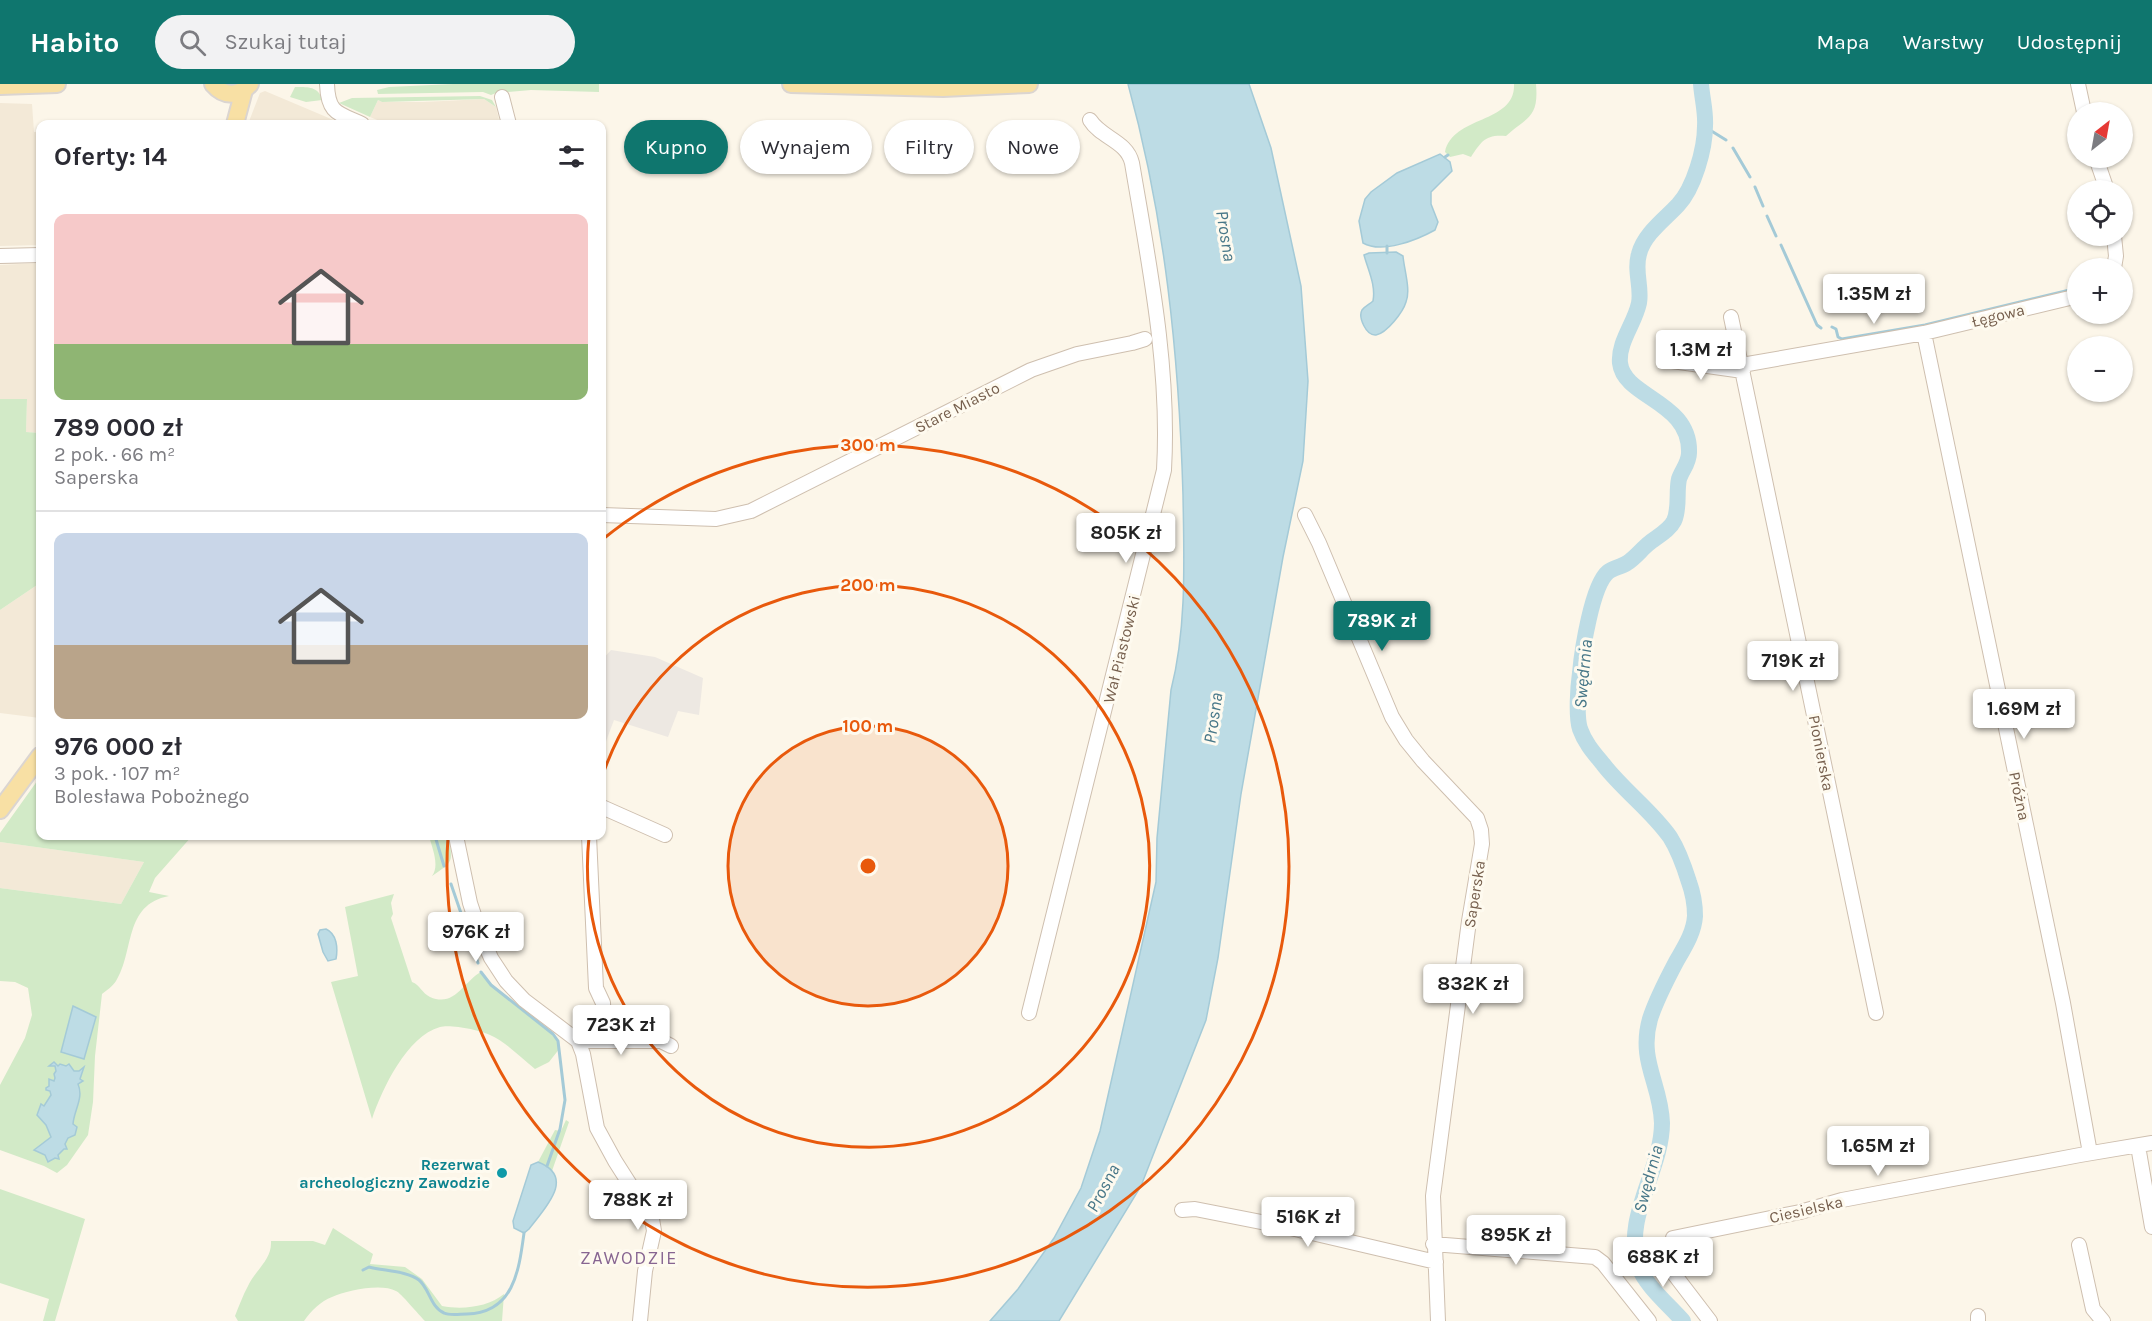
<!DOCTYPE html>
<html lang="pl">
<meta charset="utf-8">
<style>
:root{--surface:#fff;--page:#f2f2f3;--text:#2b2b33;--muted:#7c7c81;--line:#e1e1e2;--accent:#0f766e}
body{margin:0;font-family:Karla,sans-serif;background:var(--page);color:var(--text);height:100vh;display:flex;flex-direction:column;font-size:22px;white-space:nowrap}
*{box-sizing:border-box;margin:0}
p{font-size:20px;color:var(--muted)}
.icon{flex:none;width:33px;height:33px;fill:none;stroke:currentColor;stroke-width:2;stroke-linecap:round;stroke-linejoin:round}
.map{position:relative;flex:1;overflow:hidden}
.sheet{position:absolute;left:36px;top:36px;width:570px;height:720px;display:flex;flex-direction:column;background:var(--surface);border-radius:12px;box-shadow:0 2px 4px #0004}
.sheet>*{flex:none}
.hud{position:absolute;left:624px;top:36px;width:570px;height:54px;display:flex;gap:12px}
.needle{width:39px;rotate:31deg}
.fabs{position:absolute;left:2067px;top:18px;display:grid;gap:12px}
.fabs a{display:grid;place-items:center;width:66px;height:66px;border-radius:50%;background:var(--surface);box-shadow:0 2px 4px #0004;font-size:30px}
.price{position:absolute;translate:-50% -51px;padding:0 14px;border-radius:6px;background:#fff;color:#222;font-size:20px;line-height:39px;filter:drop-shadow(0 2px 3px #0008)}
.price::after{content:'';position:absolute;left:50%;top:36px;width:18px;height:14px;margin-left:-9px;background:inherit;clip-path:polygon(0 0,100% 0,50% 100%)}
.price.active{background:var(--accent);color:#fff}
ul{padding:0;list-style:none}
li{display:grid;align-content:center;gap:12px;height:318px;padding:0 18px}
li+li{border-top:2px solid var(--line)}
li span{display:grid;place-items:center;height:186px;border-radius:12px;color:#555}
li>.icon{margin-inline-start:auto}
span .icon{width:108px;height:108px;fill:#fffc;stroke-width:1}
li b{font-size:26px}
h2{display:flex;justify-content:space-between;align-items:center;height:72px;padding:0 18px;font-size:26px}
.pill{padding:0 21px;border-radius:27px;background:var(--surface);box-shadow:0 2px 4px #0004;font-size:21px;line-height:54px}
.pill.active{background:var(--accent);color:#fff}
header{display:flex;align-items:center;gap:36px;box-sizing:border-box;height:84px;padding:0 30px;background:var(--accent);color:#fff}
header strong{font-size:28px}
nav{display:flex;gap:33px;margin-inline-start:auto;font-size:21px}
.search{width:420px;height:54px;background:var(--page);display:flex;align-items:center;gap:15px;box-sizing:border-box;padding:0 21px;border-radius:33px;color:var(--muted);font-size:22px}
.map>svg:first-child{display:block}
</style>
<header>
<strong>Habito</strong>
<div class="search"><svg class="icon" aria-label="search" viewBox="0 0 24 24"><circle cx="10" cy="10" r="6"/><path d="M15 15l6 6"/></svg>Szukaj tutaj</div>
<nav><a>Mapa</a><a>Warstwy</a><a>Udostępnij</a></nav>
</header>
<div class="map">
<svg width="2152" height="1237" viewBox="0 0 2152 1237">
<rect width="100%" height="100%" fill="#fcf6e9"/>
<path fill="#f3e9d7" d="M265 7 343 40H248L260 9Z
M484 15 496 23 500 40H387L370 33 378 16 382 18H423Z
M0 19 32 20 34 48H40V161L0 162Z
M40 179V349L26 348 27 315H0V181Z
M40 499V634L0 629V526Z
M0 758 144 778 121 820 0 804Z"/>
<path fill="#ede8e2" d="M611 566 655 573 703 594 699 631 678 627 668 653 614 636 602 668V576Z"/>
<path fill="#d2eac7" d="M453 0H599V8L531 6 496 9 491 11 483 8 378 10 377 6 389 3Z
M1514 0H1536C1539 34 1527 33 1506 52 1485 50 1481 58 1471 73L1463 70 1450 73 1445 68C1453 31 1516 40 1514 0Z
M295 3C307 3 319 2 322 16L306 18 290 13Z
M480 12 492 16 496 23 484 15 382 18 378 16 370 33 339 19 352 14Z
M0 315H27L26 348 40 349V499L0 526Z
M40 693V752H192L155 794 149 808 169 812C123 821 135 867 116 897 113 902 107 906 102 910L95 972 93 1018 88 1051 67 1081 57 1089 44 1082 0 1066V1001L25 954 32 931 28 904 15 898 0 897V804L121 820 144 778 0 758V749Z
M429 752H449C452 778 455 777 432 792 440 781 432 764 429 752Z
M394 810 391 819 393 830 391 834 412 898C420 901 422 909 430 913 455 924 464 897 481 888 497 911 555 942 560 964L549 978 535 985C521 974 506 958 490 951 480 946 450 940 440 943 407 952 382 1005 372 1035L331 898 358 892 345 823Z
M566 1036 569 1038 552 1087 538 1078 555 1046 561 1047Z
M0 1105 85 1135 55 1237H43L49 1215 0 1199Z
M333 1144 373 1170 370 1180 405 1183 422 1195 442 1222C463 1226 488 1223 504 1210L502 1237H425C419 1231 400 1208 396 1207 382 1199 347 1206 332 1213 321 1217 311 1227 304 1237H238L235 1232C239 1222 243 1211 248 1202 256 1185 272 1176 271 1157H313L325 1161Z"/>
<path fill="#bddce5" stroke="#a4cad7" stroke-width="1.5" d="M1128 0H1249L1271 64 1301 202 1308 297 1303 377 1283 473 1241 710 1218 874 1206 936 1141 1102 1059 1237H990L1018 1205 1054 1154 1081 1104 1100 1047 1156 798 1157 754 1171 606C1187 543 1184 475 1183 411 1179 272 1165 134 1128 0Z
M1440 70 1450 78 1452 87 1431 108V120L1438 138 1435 146C1417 156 1382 170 1363 159L1359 137 1365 115 1371 108 1397 89Z
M1396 168 1403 172C1404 185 1411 206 1406 218 1403 228 1387 249 1376 251 1366 252 1358 233 1362 226 1365 222 1370 220 1373 217 1376 201 1368 186 1364 171L1369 169Z
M326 845C337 850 338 864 336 875L328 877 323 868 318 850 320 846Z
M73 922 96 933 84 975 61 968Z
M54 978 58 982 60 980 66 982 69 980 74 987H79L84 983 80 995 83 997 78 1000C84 1014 74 1026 73 1040L77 1043 75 1051 68 1054 65 1060 67 1065H64L58 1071 59 1075 55 1074 48 1078 45 1071 34 1066 51 1053 46 1041 37 1031 41 1020 44 1022 51 1011 50 1007 46 1006V1004L49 1002V995L54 997 55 994 54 990 56 987 55 982H49Z
M538 1078C577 1093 544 1125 529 1145L524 1149 514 1144 513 1137 531 1081Z"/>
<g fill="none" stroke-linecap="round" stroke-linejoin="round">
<path stroke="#a4cad7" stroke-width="3" d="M1705 43 1726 56
M1733 64 1750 93
M1445 73 1448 71
M1755 103 1763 122
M1767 132 1776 152
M1781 161 1817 241 1821 244
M1387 162V169
M2100 184H2103
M1832 243 1836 245 1838 253 1842 255 1925 241 2078 204
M435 752 444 782
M451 800 478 879
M481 888 491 901 553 950 558 957 565 1016 560 1045 547 1082
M363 1186 369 1183C384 1187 407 1187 419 1196 429 1204 431 1224 444 1229 450 1232 460 1230 467 1230 514 1229 519 1186 524 1149"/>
<path stroke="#bddce5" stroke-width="16" d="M1683 1237C1670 1222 1645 1201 1639 1183 1622 1134 1662 1087 1662 1039 1661 1000 1638 977 1650 935 1656 916 1667 895 1676 878 1684 864 1694 849 1695 832 1695 820 1693 809 1689 798 1684 782 1679 767 1670 753 1652 727 1623 706 1603 680 1594 669 1585 659 1580 645 1576 632 1578 603 1580 589 1582 567 1592 501 1608 488 1613 484 1621 483 1627 479 1635 474 1641 466 1648 460 1656 453 1669 447 1674 437 1680 424 1676 408 1679 395 1682 386 1689 379 1689 369 1691 317 1624 314 1620 279 1618 258 1635 239 1639 219 1642 203 1634 187 1639 170 1644 150 1665 135 1678 121 1694 104 1705 65 1705 42 1706 28 1702 14 1701 0"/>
<g stroke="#cebfaf" stroke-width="16">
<path id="minor" d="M327 0C328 30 338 29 362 40
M2078 0 2084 28
M502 13 509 40
M2096 74 2107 106
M0 172 40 171
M2114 184 2116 172 2114 152
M1731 233 1876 929
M1924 249 2063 919 2090 1069
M1665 276 1743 287
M1742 281 1924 249 2078 212
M602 431 716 435 751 427 1031 286 1077 270 1132 259 1145 255
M1305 431 1319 459 1392 633 1406 656 1423 677 1477 734 1481 746 1482 760 1469 837 1433 1112 1438 1237
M602 723 665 751
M456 752 470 819 479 846 491 874 506 897 524 916 578 957 583 970 597 1044 615 1077 652 1135 654 1147 645 1187 640 1237
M589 752 596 904 603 919 605 956
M1029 929 1164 386C1170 283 1149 180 1132 79 1127 57 1101 54 1090 36
M578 957H661L671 962
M2138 1062 2152 1143
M1182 1126 1195 1125 1282 1142 1436 1178
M1433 1160 1595 1173 1603 1179 1649 1237
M2079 1161 2093 1225 2103 1237
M1978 1232V1237
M1710 1237 1674 1190 1670 1180 1673 1154 1800 1128 1842 1116 2080 1071 2152 1059"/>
</g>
<g stroke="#dbd5d1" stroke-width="20">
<path id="major" d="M213 0C224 13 239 13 250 0
M791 0 943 4 1029 0
M0 2 57 0
M235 40 244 6
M0 726 40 672"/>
</g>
<use href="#minor" stroke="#fff" stroke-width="14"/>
<use href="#major" stroke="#f8e0a4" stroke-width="16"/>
</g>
<circle cx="868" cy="782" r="140" fill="#e8590c" fill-opacity=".12"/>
<g fill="none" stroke="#e8590c" stroke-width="3">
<circle cx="868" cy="782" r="140"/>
<path d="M602 693A281 281 0 1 1 589 753"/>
<path d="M603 455A421 421 0 1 1 448 753"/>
</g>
<circle fill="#0f9aa8" stroke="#fefaef" stroke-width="2" cx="502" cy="1089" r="6"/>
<g text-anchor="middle" stroke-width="6" stroke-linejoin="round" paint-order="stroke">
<g font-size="16" fill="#765f4d" stroke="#fefaef">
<text transform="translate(1998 231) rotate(-14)" y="6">Łęgowa</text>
<text transform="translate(957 323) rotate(-27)" y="6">Stare Miasto</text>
<text transform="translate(1121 565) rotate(-76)" y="6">Wał Piastowski</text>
<text transform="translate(1822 669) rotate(79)" y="6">Pionierska</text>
<text transform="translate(2020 712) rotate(78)" y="6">Próżna</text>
<text transform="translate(1474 810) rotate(-81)" y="6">Saperska</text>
<text transform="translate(1806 1125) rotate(-13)" y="6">Ciesielska</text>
</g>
<g font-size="16" font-weight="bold" fill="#0d838f" stroke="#fefaef" text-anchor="end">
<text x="490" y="1086">Rezerwat<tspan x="490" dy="18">archeologiczny Zawodzie</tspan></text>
</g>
<g font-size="18" font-style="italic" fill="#477788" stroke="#fefaef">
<text transform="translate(1226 152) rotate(81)" y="6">Prosna</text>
<text transform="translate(1583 590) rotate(-85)" y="6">Swędrnia</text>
<text transform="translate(1213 634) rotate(-82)" y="6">Prosna</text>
<text transform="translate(1648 1095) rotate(-75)" y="6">Swędrnia</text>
<text transform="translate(1103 1104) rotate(-62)" y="6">Prosna</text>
</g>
<g font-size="18" letter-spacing="1.5" fill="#876591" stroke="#fefaef">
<text x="629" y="1180">ZAWODZIE</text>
</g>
</g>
<circle cx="868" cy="782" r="9" fill="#e8590c" stroke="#fefaef" stroke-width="3"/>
<g font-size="18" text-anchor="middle" font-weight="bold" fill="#e8590c" stroke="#fefaef" stroke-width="6" stroke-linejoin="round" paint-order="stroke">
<text x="868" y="367">300 m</text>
<text x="868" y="507">200 m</text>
<text x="868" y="648">100 m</text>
</g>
</svg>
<div class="fabs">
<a><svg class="needle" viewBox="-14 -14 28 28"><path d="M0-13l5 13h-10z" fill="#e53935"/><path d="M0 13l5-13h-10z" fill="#7c7c81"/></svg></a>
<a><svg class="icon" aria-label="locate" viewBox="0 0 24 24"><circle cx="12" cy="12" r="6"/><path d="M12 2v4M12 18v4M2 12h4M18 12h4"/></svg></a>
<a>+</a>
<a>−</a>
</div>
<b class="price" style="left:1874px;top:241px">1.35M zł</b>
<b class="price" style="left:1701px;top:297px">1.3M zł</b>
<b class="price" style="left:1126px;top:480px">805K zł</b>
<b class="price active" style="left:1382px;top:568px">789K zł</b>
<b class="price" style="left:1793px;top:608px">719K zł</b>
<b class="price" style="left:2024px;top:656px">1.69M zł</b>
<b class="price" style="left:476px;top:879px">976K zł</b>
<b class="price" style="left:1473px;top:931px">832K zł</b>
<b class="price" style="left:621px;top:972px">723K zł</b>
<b class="price" style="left:1878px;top:1093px">1.65M zł</b>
<b class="price" style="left:638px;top:1147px">788K zł</b>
<b class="price" style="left:1308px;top:1164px">516K zł</b>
<b class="price" style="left:1516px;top:1182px">895K zł</b>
<b class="price" style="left:1663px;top:1204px">688K zł</b>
<div class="hud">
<a class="pill active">Kupno</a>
<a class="pill">Wynajem</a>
<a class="pill">Filtry</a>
<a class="pill">Nowe</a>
</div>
<section class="sheet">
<h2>Oferty: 14<svg class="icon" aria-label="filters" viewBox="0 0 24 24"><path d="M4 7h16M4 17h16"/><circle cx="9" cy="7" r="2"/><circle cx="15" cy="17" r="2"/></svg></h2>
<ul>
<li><span style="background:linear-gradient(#f6c9c9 70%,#8fb573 0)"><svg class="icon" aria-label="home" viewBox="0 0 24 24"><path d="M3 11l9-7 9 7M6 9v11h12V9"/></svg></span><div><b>789 000 zł</b><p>2 pok. · 66 m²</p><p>Saperska</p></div></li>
<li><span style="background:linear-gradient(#c9d6e8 60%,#b9a48a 0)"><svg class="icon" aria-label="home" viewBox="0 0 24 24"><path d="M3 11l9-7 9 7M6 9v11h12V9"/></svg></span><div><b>976 000 zł</b><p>3 pok. · 107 m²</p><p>Bolesława Pobożnego</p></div></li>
</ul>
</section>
</div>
